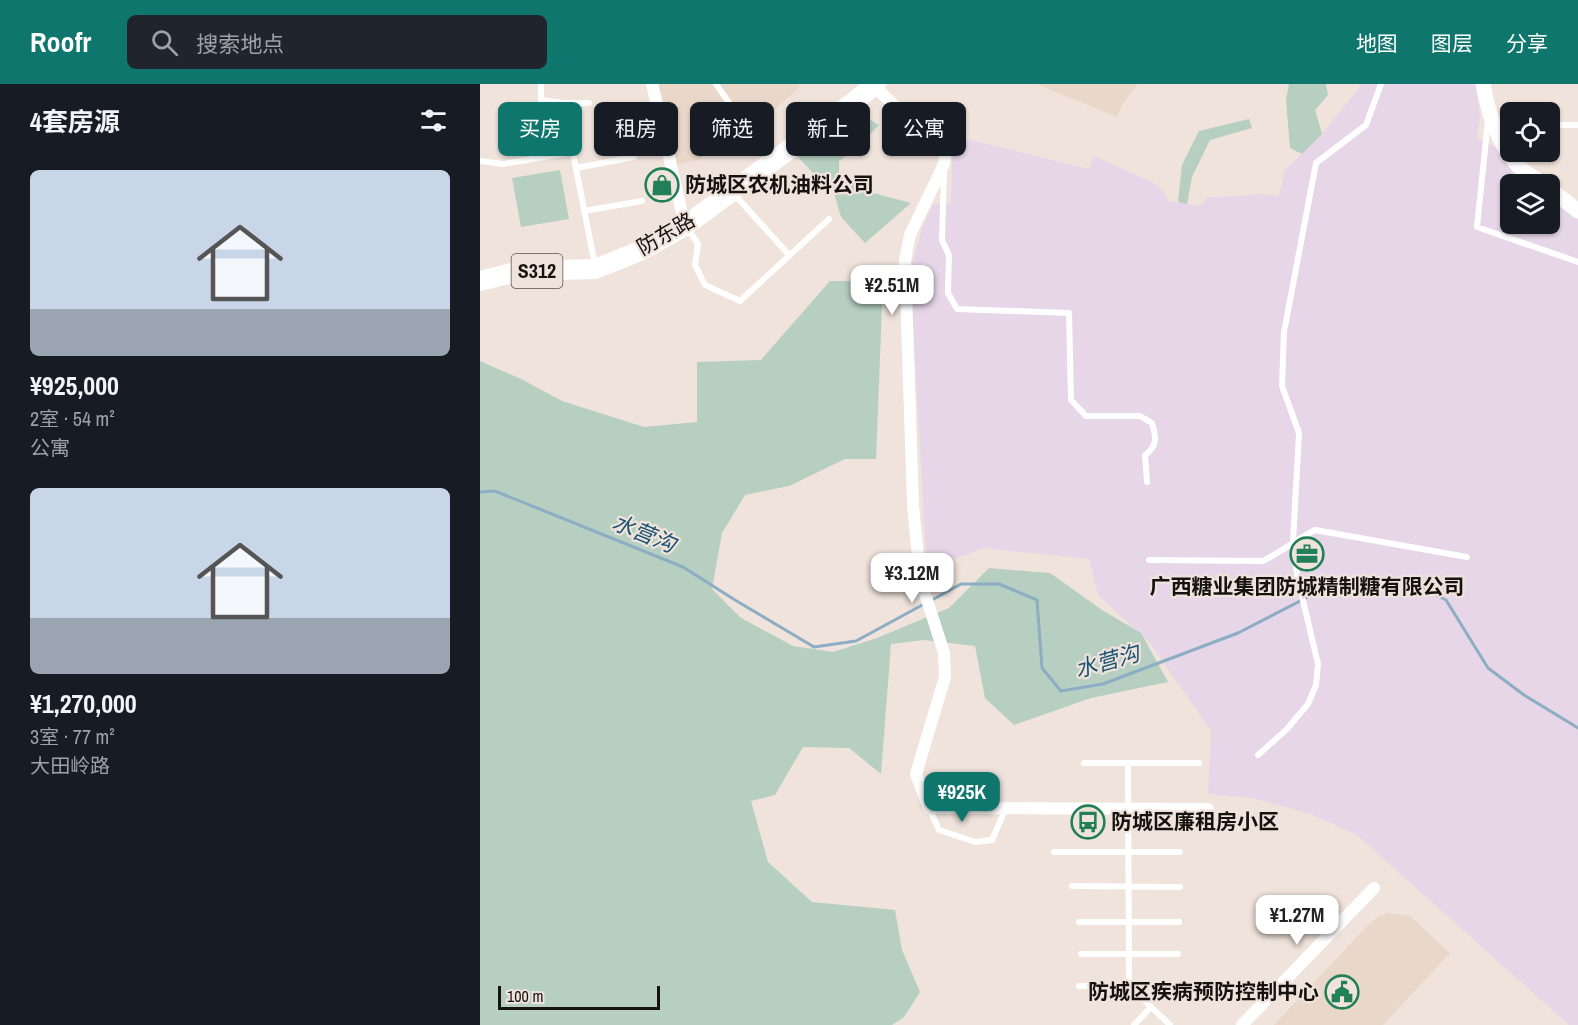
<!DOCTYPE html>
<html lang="zh">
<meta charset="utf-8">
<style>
:root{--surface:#171b24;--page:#20242c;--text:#f1f3f6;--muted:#9ea1a6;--accent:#0f766e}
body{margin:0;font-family:"Archivo Narrow","Noto Sans SC",sans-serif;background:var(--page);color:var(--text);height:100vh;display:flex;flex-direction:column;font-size:22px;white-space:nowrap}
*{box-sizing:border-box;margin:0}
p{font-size:20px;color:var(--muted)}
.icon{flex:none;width:33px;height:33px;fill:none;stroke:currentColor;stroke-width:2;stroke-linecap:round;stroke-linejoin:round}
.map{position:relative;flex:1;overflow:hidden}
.panel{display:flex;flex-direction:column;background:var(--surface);width:480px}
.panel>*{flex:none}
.guide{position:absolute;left:18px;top:18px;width:570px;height:54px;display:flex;gap:12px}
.fabs{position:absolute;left:1020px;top:18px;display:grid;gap:12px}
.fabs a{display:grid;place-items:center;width:60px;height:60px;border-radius:9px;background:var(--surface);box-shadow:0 2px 4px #0004;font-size:30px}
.scale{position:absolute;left:18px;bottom:15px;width:162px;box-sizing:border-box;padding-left:6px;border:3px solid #16120f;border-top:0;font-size:16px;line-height:21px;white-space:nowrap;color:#16120f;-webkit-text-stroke:4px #efe3db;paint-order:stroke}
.price{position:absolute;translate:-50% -51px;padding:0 14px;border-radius:12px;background:#fff;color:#222;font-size:20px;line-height:39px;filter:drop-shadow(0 2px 3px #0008)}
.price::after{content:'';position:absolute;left:50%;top:36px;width:18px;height:14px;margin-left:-9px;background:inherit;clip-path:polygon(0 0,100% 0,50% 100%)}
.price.selected{background:var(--accent);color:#fff}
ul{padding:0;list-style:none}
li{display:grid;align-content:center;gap:12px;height:318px;padding:0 30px}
li span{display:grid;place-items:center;height:186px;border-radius:9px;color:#555}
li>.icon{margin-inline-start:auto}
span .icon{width:108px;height:108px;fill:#fffc;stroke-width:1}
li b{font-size:26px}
h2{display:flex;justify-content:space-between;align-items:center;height:72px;padding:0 30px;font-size:26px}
.pill{padding:0 21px;border-radius:9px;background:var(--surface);box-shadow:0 2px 4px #0004;font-size:21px;line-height:54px}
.pill.selected{background:var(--accent);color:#fff}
header{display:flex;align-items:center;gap:36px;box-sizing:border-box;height:84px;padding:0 30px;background:var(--accent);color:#fff}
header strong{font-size:28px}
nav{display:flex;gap:33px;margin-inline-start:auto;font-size:21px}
.search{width:420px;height:54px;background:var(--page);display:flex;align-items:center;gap:15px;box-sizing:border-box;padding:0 21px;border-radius:9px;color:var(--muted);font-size:22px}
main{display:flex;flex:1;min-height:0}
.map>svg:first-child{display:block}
</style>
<header>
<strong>Roofr</strong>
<div class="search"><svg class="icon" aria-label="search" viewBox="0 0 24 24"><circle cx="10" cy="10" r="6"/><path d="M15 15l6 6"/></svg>搜索地点</div>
<nav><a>地图</a><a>图层</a><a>分享</a></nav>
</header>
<main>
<section class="panel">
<h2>4套房源<svg class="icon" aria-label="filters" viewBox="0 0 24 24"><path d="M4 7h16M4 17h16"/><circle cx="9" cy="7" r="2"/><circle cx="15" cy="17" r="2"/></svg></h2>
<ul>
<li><span style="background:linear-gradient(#c9d6e8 75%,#9aa5b1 0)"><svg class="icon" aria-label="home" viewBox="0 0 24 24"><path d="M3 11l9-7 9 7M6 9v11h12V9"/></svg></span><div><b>¥925,000</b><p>2室 · 54 m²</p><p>公寓</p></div></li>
<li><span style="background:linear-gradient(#c9d6e8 70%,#9aa5b1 0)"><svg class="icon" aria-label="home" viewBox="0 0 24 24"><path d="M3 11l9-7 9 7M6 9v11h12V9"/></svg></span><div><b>¥1,270,000</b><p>3室 · 77 m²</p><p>大田岭路</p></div></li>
</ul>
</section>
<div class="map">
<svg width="1098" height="941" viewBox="0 0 1098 941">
<rect width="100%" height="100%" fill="#efe3db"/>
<path fill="#e9d7c9" d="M179 0H317L320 3 265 51 217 76 197 81Z
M556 0H658L643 19 637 33Z
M909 829 930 832 970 869 903 941H794L888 841 899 832Z"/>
<path fill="#e6d6e8" d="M880 0H996L1000 32 997 55 1024 67 1057 100H1030V140H1070V111L1098 135V941H1089L877 751 831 730 772 714 728 710 731 647 670 559 618 511 609 475 503 464 447 485 430 189 442 144 453 120H471L473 45 486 55 609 85 614 72 678 101 689 117 719 122 727 114 779 110 799 112 805 86 842 50 878 5Z"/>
<path fill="#b6cfc0" d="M809 0H846L848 11 835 26 842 50 822 70 810 64 806 16Z
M383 32 399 41 377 64 359 77V90L393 109 431 119 385 159 361 133 351 99 332 88 318 73V65L362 34Z
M769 35 772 44 730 56 712 93 707 120 698 118 702 81 719 47Z
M80 86 89 135 41 143 32 94Z
M350 197H403L396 375H365L309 402 265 411 242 449 232 505 261 534 313 562 353 568 397 554 469 524 509 484 570 489 622 526 661 549 688 598 611 614 534 641 505 614 495 562 444 556 411 560 401 690 369 664 323 663 295 711 271 717 288 778 332 818 415 826 422 866 440 908 424 933 412 941H0V277L41 295 82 317 164 343 217 338V278L281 276Z"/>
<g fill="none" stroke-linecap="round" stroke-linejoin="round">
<path stroke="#8cadc3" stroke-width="3" d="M0 408 15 407 203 483 255 516 334 563 376 557 446 519
M452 516 481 500H519L557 516 562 584 581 607 623 600 758 549 859 497H930L966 516 1008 584 1044 611 1098 644"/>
<path stroke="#fff" stroke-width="6" d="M61 0V16L83 19H109
M236 0 289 76
M83 19 115 181
M1008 36 997 143 1098 178
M1070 41H1098
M1018 50 1030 46
M0 77 23 80 93 68
M96 84 154 73
M464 87 462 156 469 171 468 209 477 225 589 229 591 316 606 332H660L672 339C676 353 678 362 665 371L667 398
M254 110 309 171
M104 127 162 117
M208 145 218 160 215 181 225 201 260 217 349 135
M669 476 783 477C801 468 816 456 835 446L987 473
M778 671 807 645 828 620 836 601 838 580 817 491 813 457 819 349 802 302 804 248 836 79 886 41 901 0
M604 679H719
M648 679 649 902 690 941
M449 724 459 746 495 758 512 756 526 724
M574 768H700
M592 802 700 803
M599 838H699
M601 870H698
M599 902H701
M654 941 671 923"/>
<path stroke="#fff" stroke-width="12" d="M172 0 205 142
M394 2 422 29 459 44 467 60 464 80 430 151 425 177 433 421 440 494 464 569 465 593 436 690 449 724 728 725
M762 941 894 804"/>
<path stroke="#fff" stroke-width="15" d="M1003 0C1008 29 1017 57 1037 81 1044 88 1055 94 1063 100
M1070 105 1098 127"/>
<path stroke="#fff" stroke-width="20" d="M0 197 40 187 115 185 160 167 205 142 371 20 396 0"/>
</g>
<defs>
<g id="shop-ring" transform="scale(1.725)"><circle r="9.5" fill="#efe3db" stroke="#218057" stroke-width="1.5"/><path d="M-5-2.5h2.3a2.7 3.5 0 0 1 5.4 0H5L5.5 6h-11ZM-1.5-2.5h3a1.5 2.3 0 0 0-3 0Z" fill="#218057"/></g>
<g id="office-ring" transform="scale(1.725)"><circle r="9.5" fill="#efe3db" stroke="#218057" stroke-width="1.5"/><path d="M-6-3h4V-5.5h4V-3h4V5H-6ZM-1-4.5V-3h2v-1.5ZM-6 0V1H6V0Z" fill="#218057"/></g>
<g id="bus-ring" transform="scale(1.725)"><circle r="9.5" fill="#efe3db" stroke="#218057" stroke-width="1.5"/><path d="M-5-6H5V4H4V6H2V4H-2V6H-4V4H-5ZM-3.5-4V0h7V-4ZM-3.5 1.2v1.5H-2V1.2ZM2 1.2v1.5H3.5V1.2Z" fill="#218057"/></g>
<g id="civic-ring" transform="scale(1.725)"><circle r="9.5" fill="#efe3db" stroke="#218057" stroke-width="1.5"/><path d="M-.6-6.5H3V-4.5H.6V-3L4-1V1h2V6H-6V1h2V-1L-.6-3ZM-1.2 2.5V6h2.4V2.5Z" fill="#218057"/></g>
</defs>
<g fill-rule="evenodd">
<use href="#shop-ring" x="182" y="101"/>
<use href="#office-ring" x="827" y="470"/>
<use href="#bus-ring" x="608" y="738"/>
<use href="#civic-ring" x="862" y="908"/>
</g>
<g text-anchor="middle" stroke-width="4.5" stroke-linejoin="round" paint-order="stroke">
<rect fill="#efe3db" stroke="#57514c" stroke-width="1.5" x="31.5" y="170" width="51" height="34" rx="4.5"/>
<g font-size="20" font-weight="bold" fill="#16120f">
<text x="57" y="194">S312</text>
</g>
<g font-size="21" font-weight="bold" fill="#16120f" stroke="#efe3db" text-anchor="start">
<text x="205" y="108">防城区农机油料公司</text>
<text x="827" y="510" text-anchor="middle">广西糖业集团防城精制糖有限公司</text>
<text x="631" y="745">防城区廉租房小区</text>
<text x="839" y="915" text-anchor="end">防城区疾病预防控制中心</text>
</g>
<g font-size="21" fill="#16120f" stroke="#efe3db">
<text transform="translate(186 150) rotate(-30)" y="7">防东路</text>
</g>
<g font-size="22" font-style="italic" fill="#195272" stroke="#efe3db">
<text transform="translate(164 449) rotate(22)" y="8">水营沟</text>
<text transform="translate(627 577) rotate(-16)" y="8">水营沟</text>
</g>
</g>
</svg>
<div class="fabs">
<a><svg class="icon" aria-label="locate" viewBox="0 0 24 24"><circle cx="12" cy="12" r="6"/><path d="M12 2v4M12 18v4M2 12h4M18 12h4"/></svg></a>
<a><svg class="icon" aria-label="layers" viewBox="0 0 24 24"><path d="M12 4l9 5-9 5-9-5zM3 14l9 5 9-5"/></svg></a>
</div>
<div class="scale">100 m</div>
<b class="price" style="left:412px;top:232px">¥2.51M</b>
<b class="price" style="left:432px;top:520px">¥3.12M</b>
<b class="price selected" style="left:482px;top:739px">¥925K</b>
<b class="price" style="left:817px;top:862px">¥1.27M</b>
<div class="guide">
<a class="pill selected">买房</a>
<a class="pill">租房</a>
<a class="pill">筛选</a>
<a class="pill">新上</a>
<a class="pill">公寓</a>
</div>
</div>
</main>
